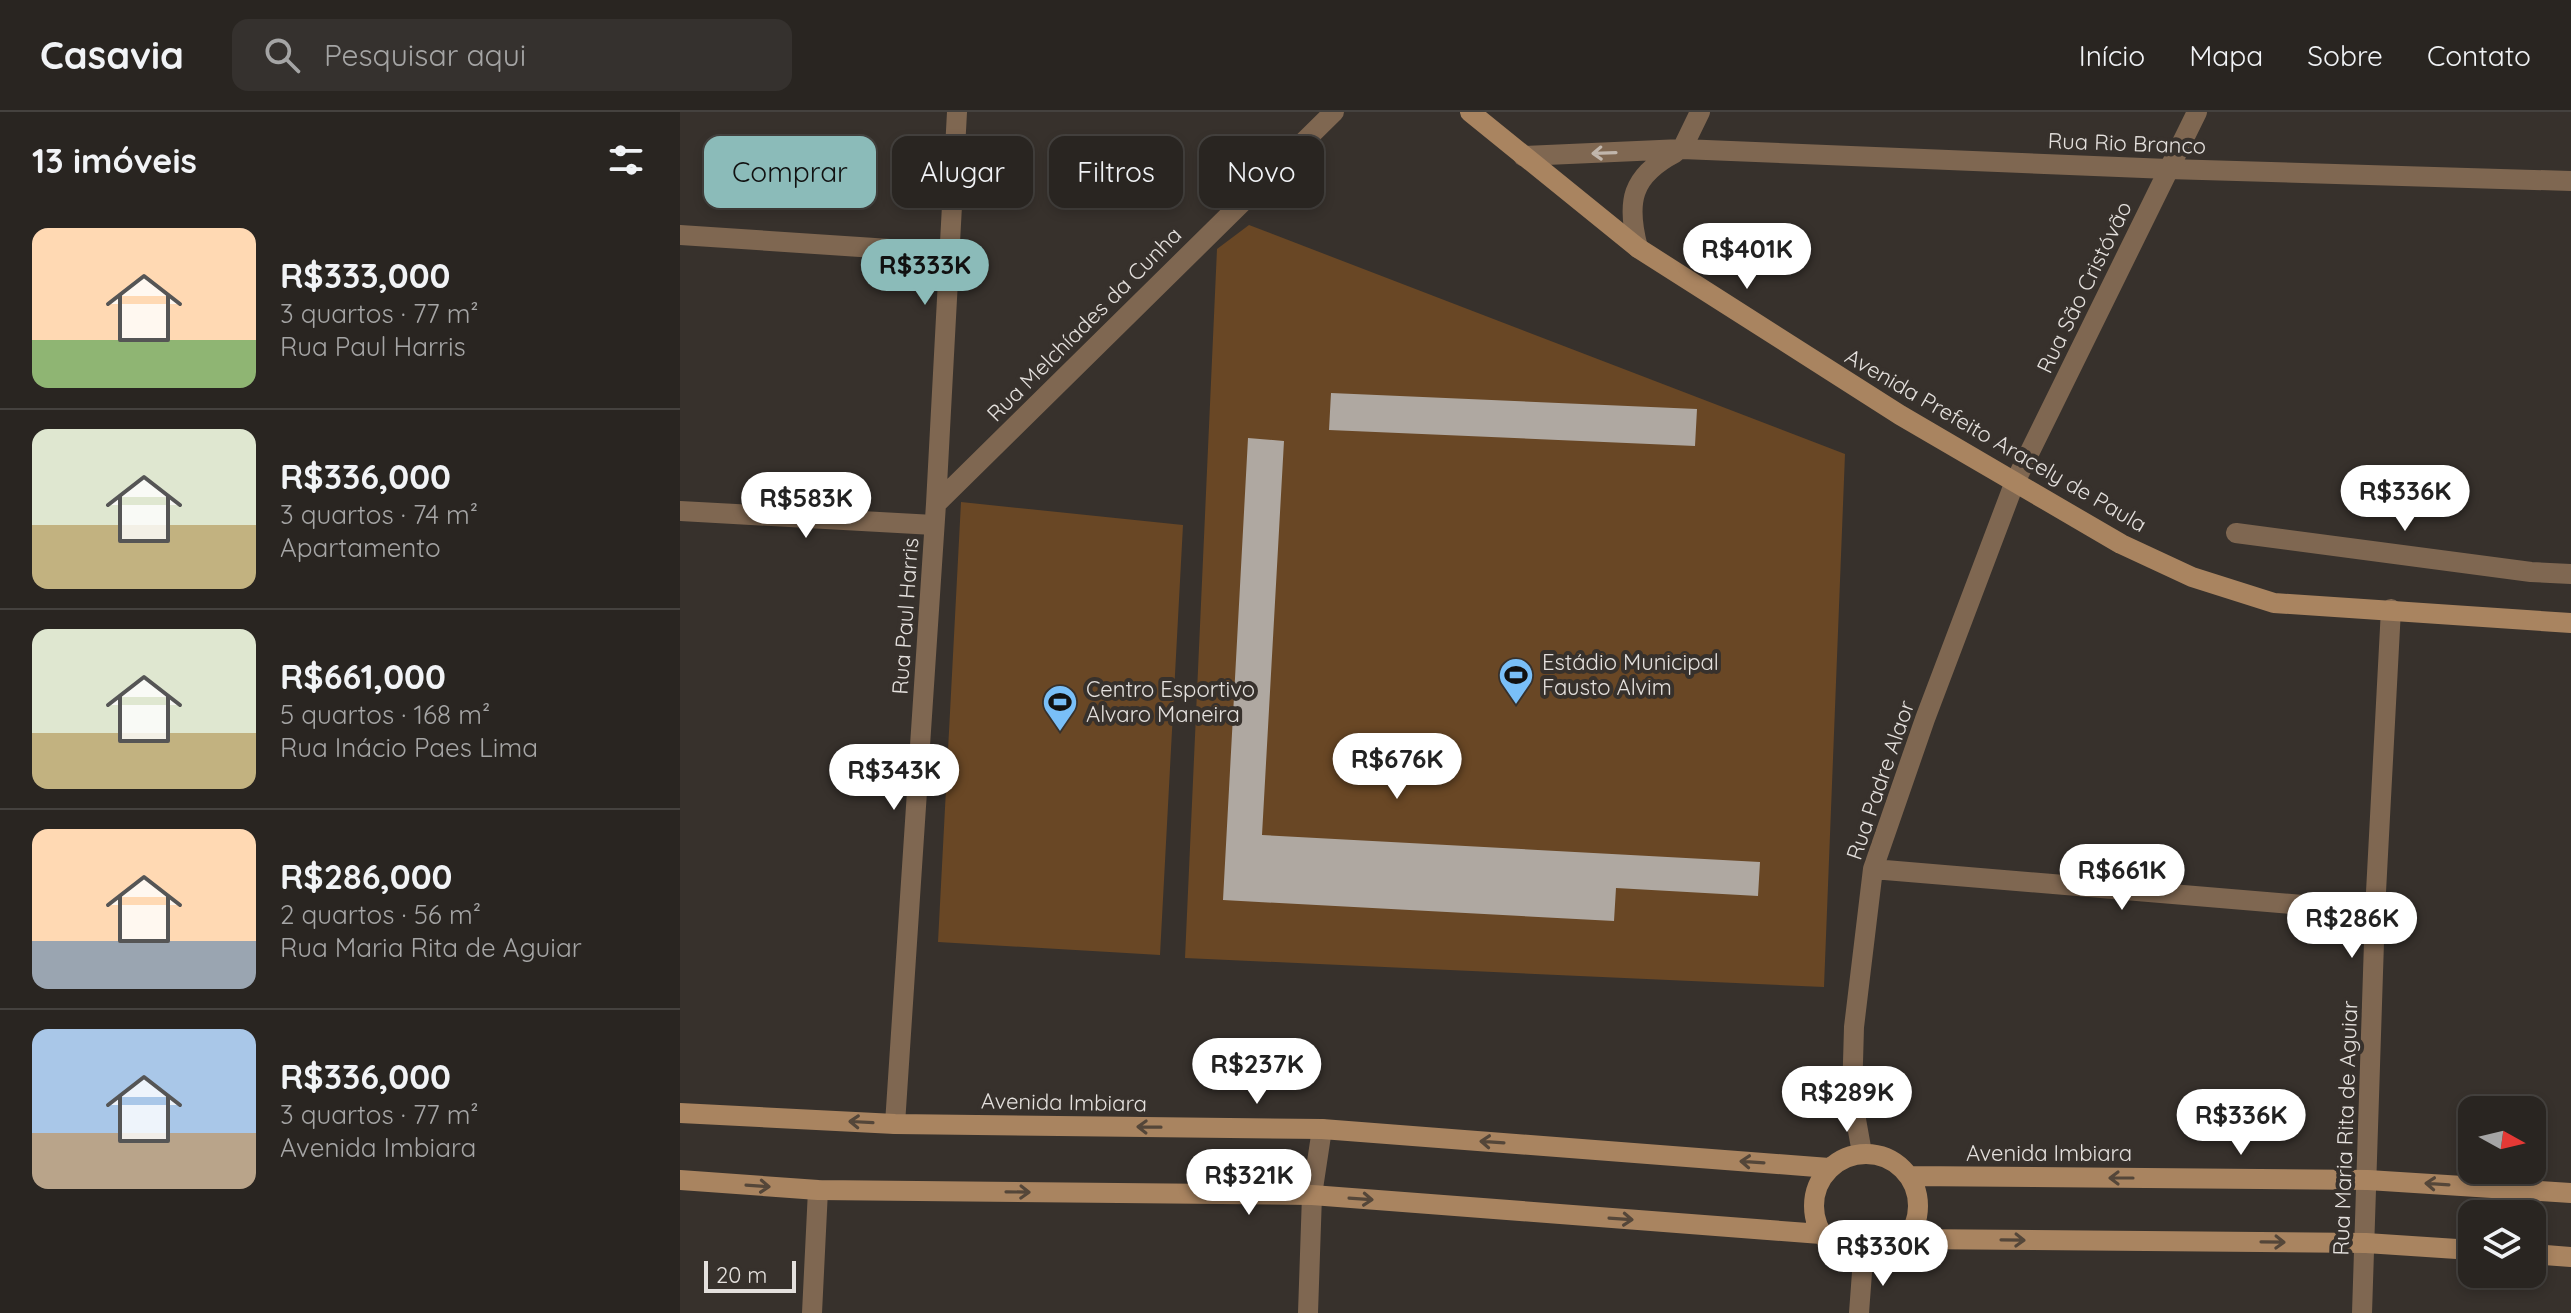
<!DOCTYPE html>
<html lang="pt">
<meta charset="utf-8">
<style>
:root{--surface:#292521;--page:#35312e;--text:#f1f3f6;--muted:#a5a5a5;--line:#45423f;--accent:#8bbbb9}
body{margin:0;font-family:Quicksand,sans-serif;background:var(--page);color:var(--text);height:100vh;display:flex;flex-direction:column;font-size:30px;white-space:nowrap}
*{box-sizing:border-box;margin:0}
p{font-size:26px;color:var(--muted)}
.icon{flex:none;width:44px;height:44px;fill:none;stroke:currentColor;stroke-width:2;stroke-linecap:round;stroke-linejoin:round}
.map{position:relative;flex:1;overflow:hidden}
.side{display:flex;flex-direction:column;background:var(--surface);width:680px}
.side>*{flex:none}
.guide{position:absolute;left:24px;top:24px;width:760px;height:72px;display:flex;gap:16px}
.needle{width:52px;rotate:98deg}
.tools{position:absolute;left:1778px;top:984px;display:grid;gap:16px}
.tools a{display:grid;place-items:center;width:88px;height:88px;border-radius:16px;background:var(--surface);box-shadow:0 4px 12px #0003,0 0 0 2px var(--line);font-size:40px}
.scale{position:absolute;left:24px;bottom:20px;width:92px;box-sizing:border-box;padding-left:8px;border:4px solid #e4e0dd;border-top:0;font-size:22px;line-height:28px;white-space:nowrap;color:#e4e0dd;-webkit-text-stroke:6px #37312c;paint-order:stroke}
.price{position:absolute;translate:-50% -68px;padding:0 18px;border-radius:28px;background:#fff;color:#222;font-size:26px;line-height:52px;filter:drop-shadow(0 2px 4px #0008)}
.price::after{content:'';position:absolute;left:50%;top:48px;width:24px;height:18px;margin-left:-12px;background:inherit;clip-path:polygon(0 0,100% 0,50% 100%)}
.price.current{background:var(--accent);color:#111}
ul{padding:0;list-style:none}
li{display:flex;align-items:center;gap:24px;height:200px;padding:0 32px}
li+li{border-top:2px solid var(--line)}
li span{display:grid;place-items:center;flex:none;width:224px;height:160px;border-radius:16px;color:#555}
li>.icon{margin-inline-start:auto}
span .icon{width:96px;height:96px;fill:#fffc;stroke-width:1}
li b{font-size:34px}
h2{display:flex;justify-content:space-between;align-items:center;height:96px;padding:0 32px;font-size:34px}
.chip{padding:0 28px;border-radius:16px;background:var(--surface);box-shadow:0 4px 12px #0003,0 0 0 2px var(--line);font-size:28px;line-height:72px}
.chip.current{background:var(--accent);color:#111}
header{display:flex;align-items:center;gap:48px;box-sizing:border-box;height:112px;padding:0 40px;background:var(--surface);border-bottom:2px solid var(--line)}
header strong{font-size:38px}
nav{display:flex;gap:44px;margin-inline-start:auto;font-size:28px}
.search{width:560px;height:72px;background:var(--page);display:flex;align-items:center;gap:20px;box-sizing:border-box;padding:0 28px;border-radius:16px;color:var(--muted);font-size:30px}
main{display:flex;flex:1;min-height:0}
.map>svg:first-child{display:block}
</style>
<header>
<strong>Casavia</strong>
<div class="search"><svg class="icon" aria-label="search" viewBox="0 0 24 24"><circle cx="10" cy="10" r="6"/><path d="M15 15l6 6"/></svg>Pesquisar aqui</div>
<nav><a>Início</a><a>Mapa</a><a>Sobre</a><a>Contato</a></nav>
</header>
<main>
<section class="side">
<h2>13 imóveis<svg class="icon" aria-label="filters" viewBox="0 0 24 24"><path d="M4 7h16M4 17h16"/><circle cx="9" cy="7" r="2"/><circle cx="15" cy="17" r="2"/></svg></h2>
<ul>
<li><span style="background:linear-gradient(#ffd9b3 70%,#8fb573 0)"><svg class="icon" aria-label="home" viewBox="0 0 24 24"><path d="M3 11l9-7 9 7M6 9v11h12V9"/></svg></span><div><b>R$333,000</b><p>3 quartos · 77 m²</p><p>Rua Paul Harris</p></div></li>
<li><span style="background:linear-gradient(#dfe7d0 60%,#c2b280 0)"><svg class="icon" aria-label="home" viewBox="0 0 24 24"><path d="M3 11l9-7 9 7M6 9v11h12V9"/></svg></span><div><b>R$336,000</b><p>3 quartos · 74 m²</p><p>Apartamento</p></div></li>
<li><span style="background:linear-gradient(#dfe7d0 65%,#c2b280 0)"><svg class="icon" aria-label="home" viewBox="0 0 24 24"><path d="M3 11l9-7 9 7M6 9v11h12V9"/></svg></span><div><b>R$661,000</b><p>5 quartos · 168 m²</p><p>Rua Inácio Paes Lima</p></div></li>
<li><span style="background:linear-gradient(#ffd9b3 70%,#9aa5b1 0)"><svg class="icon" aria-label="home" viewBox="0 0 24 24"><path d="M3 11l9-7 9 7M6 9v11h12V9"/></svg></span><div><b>R$286,000</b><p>2 quartos · 56 m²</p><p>Rua Maria Rita de Aguiar</p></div></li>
<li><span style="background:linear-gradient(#a9c7e8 65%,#b9a48a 0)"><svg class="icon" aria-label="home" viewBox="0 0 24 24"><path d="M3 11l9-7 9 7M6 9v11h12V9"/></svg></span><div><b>R$336,000</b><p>3 quartos · 77 m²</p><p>Avenida Imbiara</p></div></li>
</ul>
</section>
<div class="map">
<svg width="1891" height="1201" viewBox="0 0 1891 1201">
<rect width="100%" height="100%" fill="#37312c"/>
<path fill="#694725" d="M569 113 1165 342 1144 875 505 846 537 137Z
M281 390 503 413 480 843 258 830Z"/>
<path fill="#afa8a1" d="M651 281 1017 297 1015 334 649 318Z
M568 326 604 329 582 723 1080 750 1078 784 936 776 934 809 543 788Z"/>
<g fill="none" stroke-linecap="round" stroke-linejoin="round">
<path stroke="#7f6751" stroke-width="20" d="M1002 37 1020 0
M843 44 1002 37 1488 57 1891 69
M0 123 270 141
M958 136C946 90 951 64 995 41
M256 392 654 0
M0 399 254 413
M1556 421 1851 460 1891 462
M1193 757 1695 799
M215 1012 256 392 277 0
M1182 1041 1172 985 1174 915 1193 757 1245 607 1334 372 1517 0
M132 1201 138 1078
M628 1201 632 1083 642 1017
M1179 1201 1183 1147
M1682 1201 1695 799 1711 497"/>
<path stroke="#a98460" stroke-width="20" d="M790 0 958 136 1220 303 1441 432 1512 465 1594 491 1891 511
M0 1001 215 1012 642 1017 1149 1056
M1134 1094a52 52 0 1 1 104 0a52 52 0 1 1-104 0Z
M1229 1064 1688 1068 1891 1081
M0 1068 138 1078 632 1083 1141 1122
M1227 1127 1686 1131 1792 1138
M1852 1142 1891 1145"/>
</g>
<defs><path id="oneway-shaft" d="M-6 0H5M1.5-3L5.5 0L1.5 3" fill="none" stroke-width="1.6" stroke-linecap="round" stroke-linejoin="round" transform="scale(2)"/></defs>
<use stroke="#c1b6ac" href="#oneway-shaft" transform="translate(924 41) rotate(178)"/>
<g stroke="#544639">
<use href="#oneway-shaft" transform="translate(181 1010) rotate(-177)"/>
<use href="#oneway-shaft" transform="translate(469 1015) rotate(-179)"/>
<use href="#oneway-shaft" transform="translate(812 1030) rotate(-176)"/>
<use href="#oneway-shaft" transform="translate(1072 1050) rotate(-176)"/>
<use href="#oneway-shaft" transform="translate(1441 1066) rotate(-180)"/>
<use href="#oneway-shaft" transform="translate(1757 1072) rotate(-176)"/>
<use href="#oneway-shaft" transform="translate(78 1074) rotate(4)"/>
<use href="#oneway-shaft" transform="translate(338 1080) rotate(1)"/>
<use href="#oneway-shaft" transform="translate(681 1087) rotate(4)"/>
<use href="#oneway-shaft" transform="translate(941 1107) rotate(4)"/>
<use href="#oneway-shaft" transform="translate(1333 1128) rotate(1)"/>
<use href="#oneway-shaft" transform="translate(1593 1130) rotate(1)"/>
</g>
<defs>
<g id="stadium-pin" transform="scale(1.8)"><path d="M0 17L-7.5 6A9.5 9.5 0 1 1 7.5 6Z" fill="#79bff8" stroke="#37312c"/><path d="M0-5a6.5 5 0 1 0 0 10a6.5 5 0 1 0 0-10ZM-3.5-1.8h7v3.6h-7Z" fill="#111"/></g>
</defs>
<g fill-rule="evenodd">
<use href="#stadium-pin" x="836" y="563"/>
<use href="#stadium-pin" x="380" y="590"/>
</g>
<g text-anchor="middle" stroke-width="8" stroke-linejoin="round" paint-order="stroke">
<g font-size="22" fill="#e4e0dd" stroke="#37312c">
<text transform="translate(1447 31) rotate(2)" y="8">Rua Rio Branco</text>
<text transform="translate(1404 175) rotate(-64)" y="8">Rua São Cristóvão</text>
<text transform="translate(404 212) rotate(-45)" y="8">Rua Melchíades da Cunha</text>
<text transform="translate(1316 328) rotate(30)" y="8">Avenida Prefeito Aracely de Paula</text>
<text transform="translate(225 504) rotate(-86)" y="8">Rua Paul Harris</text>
<text transform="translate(1200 668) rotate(-71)" y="8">Rua Padre Alaor</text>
<text transform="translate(384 990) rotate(1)" y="8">Avenida Imbiara</text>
<text transform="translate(1665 1016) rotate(-88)" y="8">Rua Maria Rita de Aguiar</text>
<text x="1369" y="1049">Avenida Imbiara</text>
</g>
<g font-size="22" fill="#e4e0dd" stroke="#37312c" text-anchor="start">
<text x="862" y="558">Estádio Municipal<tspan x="862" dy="25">Fausto Alvim</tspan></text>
<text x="406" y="585">Centro Esportivo<tspan x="406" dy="25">Alvaro Maneira</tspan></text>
</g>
</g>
</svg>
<div class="tools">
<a><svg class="needle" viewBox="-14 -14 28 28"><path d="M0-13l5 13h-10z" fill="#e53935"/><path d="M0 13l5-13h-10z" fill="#a5a5a5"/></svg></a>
<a><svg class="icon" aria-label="layers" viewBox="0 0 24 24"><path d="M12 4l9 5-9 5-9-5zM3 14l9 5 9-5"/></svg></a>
</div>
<div class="scale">20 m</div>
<b class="price" style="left:1067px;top:179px">R$401K</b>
<b class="price current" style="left:245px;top:195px">R$333K</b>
<b class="price" style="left:1725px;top:421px">R$336K</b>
<b class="price" style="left:126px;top:428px">R$583K</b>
<b class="price" style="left:717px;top:689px">R$676K</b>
<b class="price" style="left:214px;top:700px">R$343K</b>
<b class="price" style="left:1442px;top:800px">R$661K</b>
<b class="price" style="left:1672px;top:848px">R$286K</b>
<b class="price" style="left:577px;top:994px">R$237K</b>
<b class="price" style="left:1167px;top:1022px">R$289K</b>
<b class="price" style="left:1561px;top:1045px">R$336K</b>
<b class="price" style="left:569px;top:1105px">R$321K</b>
<b class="price" style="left:1203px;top:1176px">R$330K</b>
<div class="guide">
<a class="chip current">Comprar</a>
<a class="chip">Alugar</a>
<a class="chip">Filtros</a>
<a class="chip">Novo</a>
</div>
</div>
</main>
